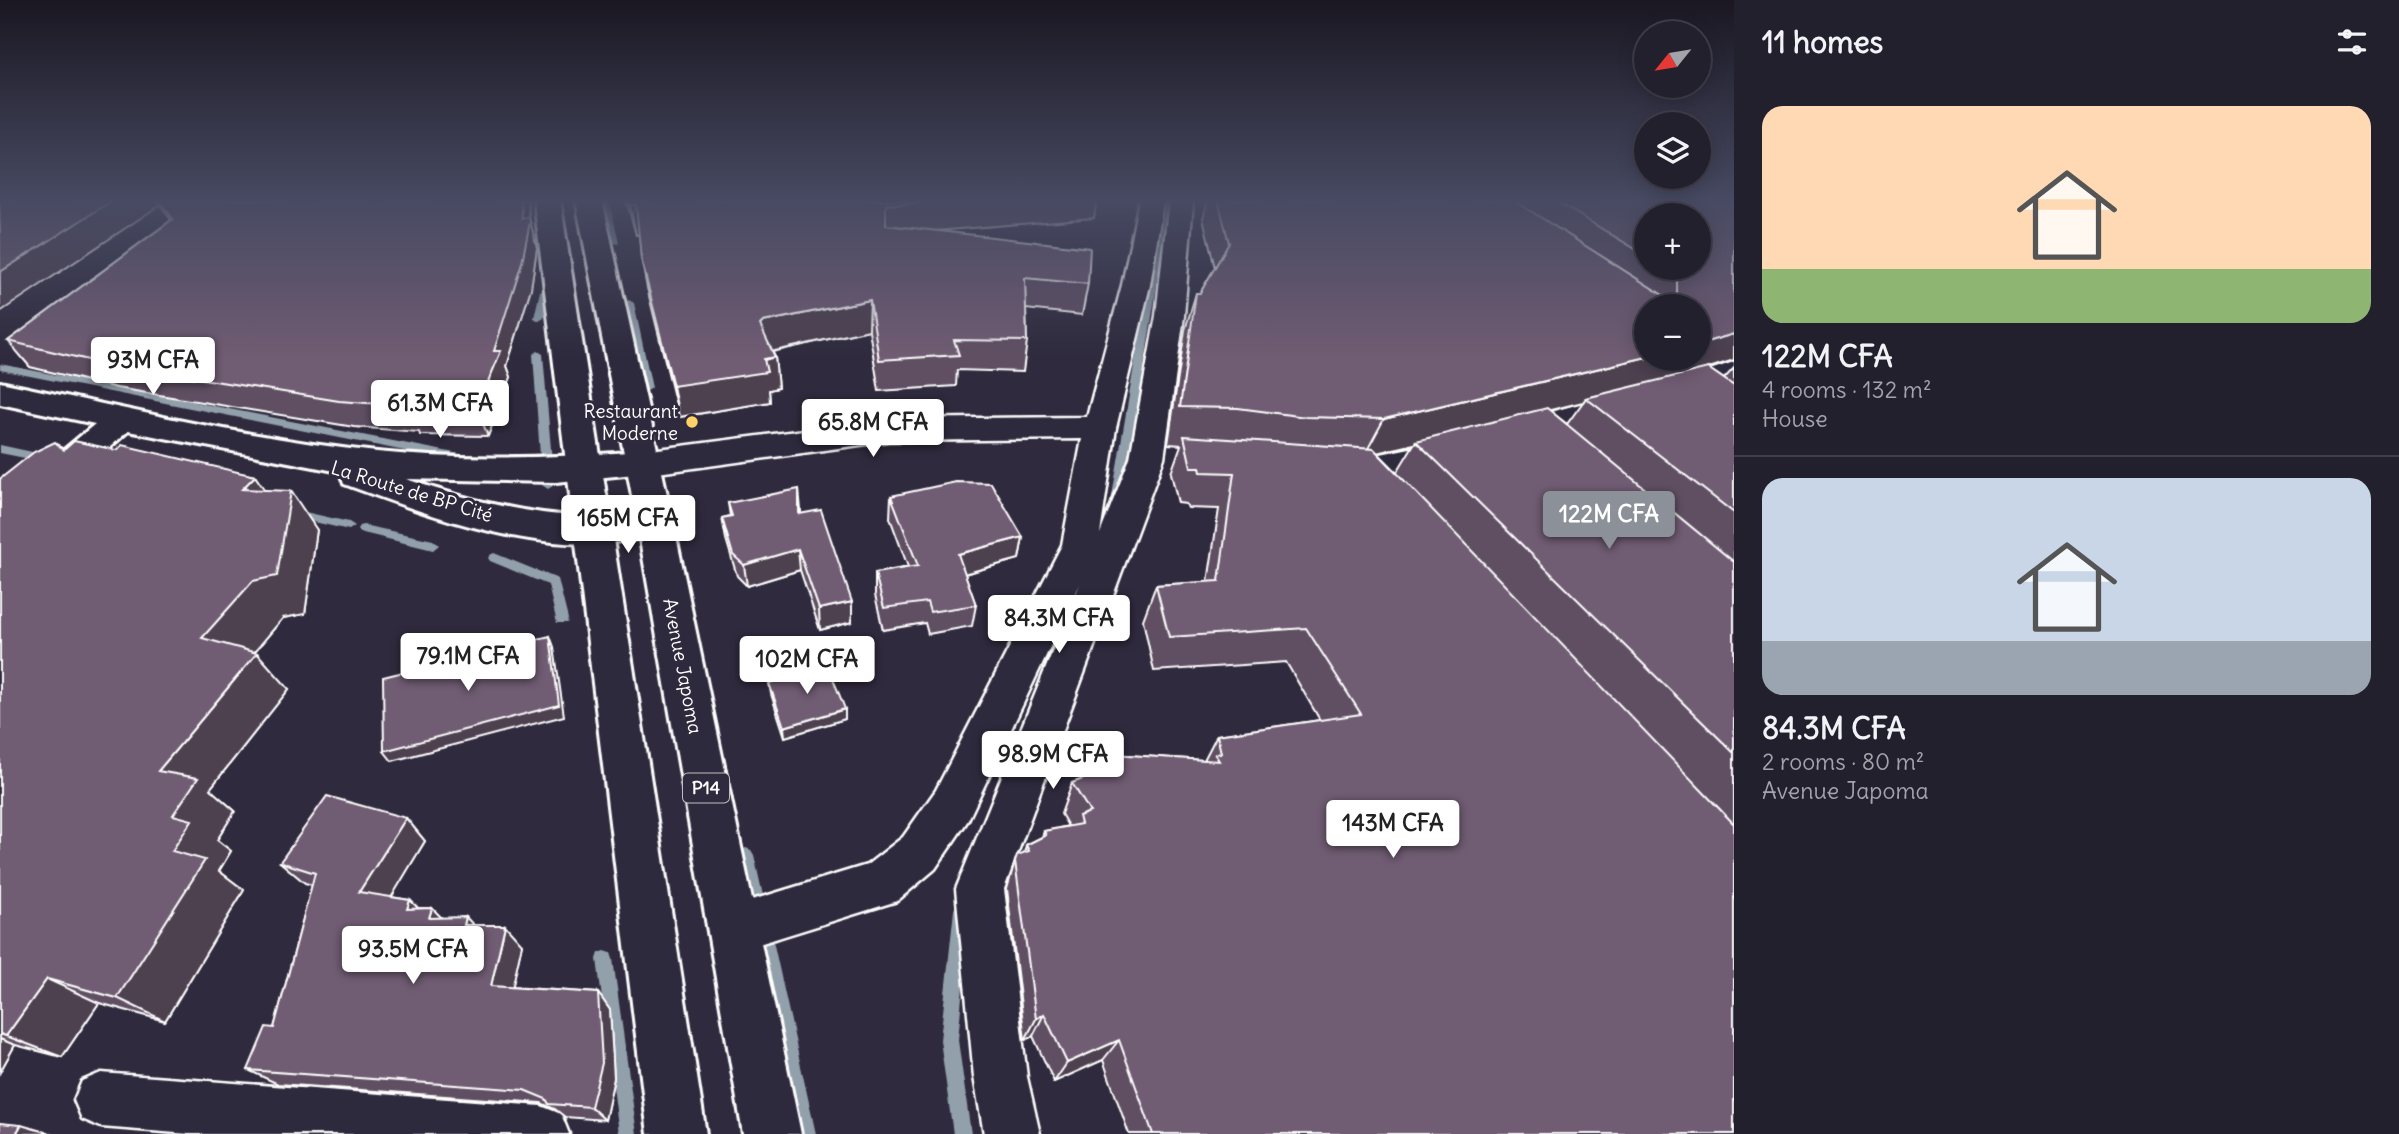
<!DOCTYPE html>
<meta charset="utf-8">
<style>
:root{--surface:#23202e;--page:#2f2d3a;--text:#f1f3f6;--muted:#a3a3aa;--line:#403e4a;--accent:#8c9099}
body{margin:0;font-family:Delius,sans-serif;background:var(--page);color:var(--text);height:100vh;display:flex;flex-direction:column;font-size:26px;white-space:nowrap}
*{box-sizing:border-box;margin:0}
p{font-size:23px;color:var(--muted)}
.icon{flex:none;width:38px;height:38px;fill:none;stroke:currentColor;stroke-width:2;stroke-linecap:round;stroke-linejoin:round}
.map{position:relative;flex:1;overflow:hidden}
.drawer{display:flex;flex-direction:column;background:var(--surface);width:665px}
.drawer>*{flex:none}
.needle{width:46px;rotate:240deg}
.controls{position:absolute;left:1634px;top:21px;display:grid;gap:14px}
.controls a{display:grid;place-items:center;width:77px;height:77px;border-radius:50%;background:var(--surface);box-shadow:0 4px 18px #0003,0 0 0 2px var(--line);font-size:35px}
.price{position:absolute;translate:-50% -60px;padding:0 16px;border-radius:7px;background:#fff;color:#222;font-size:23px;line-height:46px;filter:drop-shadow(0 2px 4px #0008)}
.price::after{content:'';position:absolute;left:50%;top:42px;width:21px;height:16px;margin-left:-10px;background:inherit;clip-path:polygon(0 0,100% 0,50% 100%)}
.price.on{background:var(--accent);color:#fff}
ul{padding:0;list-style:none}
li{display:grid;align-content:center;gap:14px;height:371px;padding:0 28px}
li+li{border-top:2px solid var(--line)}
li span{display:grid;place-items:center;height:217px;border-radius:21px;color:#555}
li>.icon{margin-inline-start:auto}
span .icon{width:126px;height:126px;fill:#fffc;stroke-width:1}
li b{font-size:30px}
h2{display:flex;justify-content:space-between;align-items:center;height:84px;padding:0 28px;font-size:30px}
main{display:flex;flex:1;min-height:0}
.map>svg:first-child{display:block}
</style>
<main>
<div class="map">
<svg width="1734" height="1134" viewBox="0 0 1734 1134">
<rect width="100%" height="100%" fill="#2f2a3d"/>
<filter id="ink" filterUnits="userSpaceOnUse"><feTurbulence type="fractalNoise" baseFrequency=".0143" numOctaves="2"/><feDisplacementMap in="SourceGraphic" scale="14" xChannelSelector="R" yChannelSelector="G"/><feConvolveMatrix kernelMatrix="1 2 1 2 8 2 1 2 1" color-interpolation-filters="sRGB"/></filter>
<g filter="url(#ink)">
<g fill="none" stroke-linecap="round" stroke-linejoin="round">
<path fill="#92a0ac" fill-rule="evenodd" d="M601 200H609L619 242 618 244 611 242Z
M1162 200H1170L1124 496 1118 500 1112 496Z
M545 288 550 291 544 318 539 321 534 318 540 291Z
M629 300 634 303 652 388 647 391 642 388 624 303Z
M538 351 543 354 554 485 548 489 542 485 533 354Z
M0 364 470 456 476 460 470 464 0 370Z
M0 445 37 453 43 457 37 466 33 467 27 463 30 459 0 453Z
M292 509 349 522 355 526 349 530 288 516 286 513Z
M363 525 433 540 439 545 433 550 359 532 357 529 359 526Z
M494 553 558 579 568 619 567 623H557L556 619 548 585 490 561 488 558 490 555Z
M746 848 751 850 754 855 816 1134H798L738 855 741 850Z
M962 902 968 904 970 910 958 1040 971 1134H953L940 1040 954 910 956 904Z
M605 951 611 953 613 959 637 1134H619L597 959 599 953Z"/>
<g stroke="#fff" stroke-width="5">
<path id="minor" d="M1139 200H1163L1150 285 1116 428 1100 534 1130 458 1156 316 1169 200H1193L1184 316 1164 458 1004 889 1027 1077 1040 1134H984L974 1077 956 889 1080 584 968 820 935 869 897 901 733 952 716 945 709 928 716 911 867 865 903 837 936 790 1062 545 1082 439 889 441 643 475 631 471 626 463 631 455 643 451 889 419 1087 417 1122 285Z
M1734 362V383L1672 403 1661 400 1656 393 1661 386Z
M1450 440 1462 443 1466 451 1462 459C1426 469 1366 490 1331 480L1326 472 1331 464Z
M101 1073 541 1106 561 1114 569 1134H189L101 1127 82 1119 74 1100 82 1081Z"/>
</g>
<g stroke="#fff" stroke-width="6">
<path id="tertiary" d="M0 382C125 408 249 439 377 452 465 461 554 458 643 451L655 454 660 463 655 472 556 482 406 479C465 499 526 515 589 517 616 518 642 505 668 512L673 522 668 532C559 565 446 521 344 484L340 472 128 431 13 534 0 538V503L95 424 0 404Z"/>
</g>
<g stroke="#fff" stroke-width="6">
<path id="primary" d="M534 200H560L706 1134H648Z
M576 200H602L673 522 801 1134H743L637 522Z"/>
</g>
<use href="#minor" fill="#2f2a3d" fill-rule="evenodd"/>
<use href="#tertiary" fill="#2f2a3d" fill-rule="evenodd"/>
<use href="#primary" fill="#2f2a3d" fill-rule="evenodd"/>
</g>
<path fill="#604f63" stroke="#fff" stroke-width="2" fill-rule="evenodd" d="M0 200H528L529 217 537 248 531 288 507 366 511 377 488 436 420 435 419 432 354 427 117 388 30 367 8 341 171 220 160 205Z
M626 200H1097L1094 218 935 231 1088 284 1082 315 1026 309 1027 341 1023 372 957 370 956 386 879 391 869 330 772 352 775 357 778 388 769 390 770 402 679 417 647 288 641 258 639 235H636Z
M1208 200H1734V360L1709 369 1724 379 1734 368V1134H1129L1103 1060 1054 1082 1033 1036 1025 1040 1007 889 1015 861 1024 853 1026 845 1042 837 1044 831 1068 826 1061 814 1072 783 1107 770 1113 754 1204 760 1217 735 1320 720 1286 662 1154 671 1143 620 1156 585 1208 582 1219 509 1188 508 1186 504 1178 503 1171 473 1181 445 1168 444 1185 330 1196 293H1200L1215 268 1203 218ZM1647 215 1699 268H1647ZM1583 402 1567 424 1550 411ZM1414 444 1397 472 1378 453Z
M64 450H116L255 476 264 490 317 530 305 614 283 618 254 652 289 689 210 789 235 811 217 840 231 851 219 871 244 890 165 1021 99 1003 62 1057 15 1045 0 1072V479Z
M891 496 1023 537 1019 559 965 574 976 605 972 626 928 634 925 623 883 630 875 595V573L908 567 890 518Z
M728 503 801 514 852 622 820 630 800 570 747 586 737 576 726 539 722 518 730 516Z
M769 683 845 709V719L785 737 771 694Z
M406 818 425 841 391 897 410 900 418 908H432L441 918 473 925 522 944 512 987 598 993 610 1010 614 1078 605 1120 565 1117 555 1109 541 1103 278 1084 248 1070 274 1028 312 885 305 883 280 862Z"/>
<path fill="#4e4050" stroke="#fff" stroke-width="2" d="M113 200H157L160 205 0 312V272Z
M521 200H528L529 226V217L537 248 531 288 507 366 511 377 488 436 477 409 494 351 522 218Z
M630 205H636L642 234 636 235Z
M870 300 869 330 766 353 760 325 763 322Z
M1734 334V360L1672 380 1586 398 1583 402 1418 443 1416 441 1414 444 1364 456 1384 419 1647 357V359H1699V344Z
M775 357 778 388 769 390 770 402 679 417 673 386Z
M255 476 282 515 242 489Z
M799 489 801 510 800 535 799 514Z
M291 491 317 530 305 614 283 618 235 675 202 638Z
M1023 537 1019 559 956 576 958 554Z
M798 549 800 570 747 586 744 565Z
M852 602V622L820 630 819 609Z
M550 636 554 647 564 716 392 761 384 751Z
M257 653 289 689 210 789 235 811 217 840 231 851 219 871 244 890 165 1021 117 998 172 851 173 815 158 771Z
M845 709V719L785 737 784 727Z
M406 818 425 841 382 913 359 892Z
M410 900 430 920 407 909Z
M432 908 452 928 429 918Z
M466 917 484 937 464 925Z
M505 925 522 944 509 1003 491 986Z
M47 979 99 1003 62 1057 6 1036Z
M598 993 610 1010 614 1078 605 1120 591 1107Z
M1044 1014 1033 1036 1025 1040 1036 1019Z
M0 1039 15 1045 0 1072Z
M1119 1040 1103 1060 1054 1082 1067 1063Z
M21 1125 52 1134H16Z"/>
<path fill="#705c73" stroke="#fff" stroke-width="2" d="M0 200H113L0 272Z
M159 200H521L522 218 529 217 530 222 522 262 494 351H501L477 409 407 408 408 406 339 401 97 362 8 341 173 219Z
M628 200H956L886 205V225L1090 248 1088 284 1025 278 1027 341 954 340 959 355 879 360 870 300 763 322 760 325 775 357 764 359 767 372 673 386 641 258 636 205H630Z
M1218 200H1513L1663 295 1677 298V274L1666 268H1699V215H1647V256L1554 200H1734V334L1699 344V306H1647V357L1384 419 1306 417 1238 408 1180 407 1196 293H1200L1229 243Z
M1708 368 1734 386V513L1586 398Z
M1547 408 1734 562V753L1416 441Z
M1184 436 1374 449 1734 824V1134H1153L1119 1040 1067 1063 1044 1014 1036 1019 1015 861 1017 855 1029 851 1026 845 1046 835 1044 831 1081 824 1079 816 1090 812 1072 783 1116 767 1113 754 1219 761 1215 754 1221 753 1217 735 1361 714 1306 628 1169 637 1156 585 1219 581 1234 473 1201 472 1200 467H1191Z
M74 441 116 450 122 445 255 476 242 489 291 491 277 576 253 581 202 638 257 653 158 771 198 778 173 815 192 820 172 851 205 860 117 998 47 979 6 1036 0 1034V479L34 452 55 442 64 450Z
M956 482 991 483 1023 537 958 554 976 605 930 612 927 602 884 608 875 573 918 566 891 496Z
M799 489V514L821 510 852 602 819 609 798 549 744 565 733 555 722 518 732 516 728 503Z
M550 636 559 705 384 751 383 677Z
M828 666 845 709 784 727 769 683Z
M327 796 406 818 359 892 410 900 407 909 432 908 429 918 466 917 464 925H505L491 986 598 993 602 1063 591 1107 549 1104 546 1099 524 1090 248 1070 266 1027 274 1028 315 873 280 862Z
M0 1123 21 1125 16 1134H0Z"/>
</g>
<linearGradient id="sky" x2="0" y2="1"><stop stop-color="#1a1722"/><stop offset="0.56" stop-color="#474a62"/><stop offset="1" stop-color="#474a62" stop-opacity="0"/></linearGradient>
<rect width="1734" height="358" fill="url(#sky)"/>
<circle fill="#ffd166" stroke="#2f2a3d" stroke-width="2.5" cx="692" cy="422" r="7"/>
<g text-anchor="middle" stroke-width="6" stroke-linejoin="round" paint-order="stroke">
<rect fill="#2f2a3d" stroke="#c1bfc5" stroke-width="2" x="683" y="773.5" width="46" height="29" rx="5"/>
<g font-size="18" font-weight="bold" fill="#fff">
<text x="706" y="794">P14</text>
</g>
<g font-size="19" fill="#fff" stroke="#2f2a3d" text-anchor="end">
<text x="678" y="418">Restaurant<tspan x="678" dy="22">Moderne</tspan></text>
</g>
<g font-size="19" fill="#fff" stroke="#2f2a3d">
<text transform="translate(412 491) rotate(17)" y="7">La Route de BP Cité</text>
<text transform="translate(683 666) rotate(79)" y="7">Avenue Japoma</text>
</g>
</g>
</svg>
<div class="controls">
<a><svg class="needle" viewBox="-14 -14 28 28"><path d="M0-13l5 13h-10z" fill="#e53935"/><path d="M0 13l5-13h-10z" fill="#a3a3aa"/></svg></a>
<a><svg class="icon" aria-label="layers" viewBox="0 0 24 24"><path d="M12 4l9 5-9 5-9-5zM3 14l9 5 9-5"/></svg></a>
<a>+</a>
<a>−</a>
</div>
<b class="price" style="left:153px;top:397px">93M CFA</b>
<b class="price" style="left:440px;top:440px">61.3M CFA</b>
<b class="price" style="left:873px;top:459px">65.8M CFA</b>
<b class="price on" style="left:1609px;top:551px">122M CFA</b>
<b class="price" style="left:628px;top:555px">165M CFA</b>
<b class="price" style="left:1059px;top:655px">84.3M CFA</b>
<b class="price" style="left:468px;top:693px">79.1M CFA</b>
<b class="price" style="left:807px;top:696px">102M CFA</b>
<b class="price" style="left:1053px;top:791px">98.9M CFA</b>
<b class="price" style="left:1393px;top:860px">143M CFA</b>
<b class="price" style="left:413px;top:986px">93.5M CFA</b>
</div>
<section class="drawer">
<h2>11 homes<svg class="icon" aria-label="filters" viewBox="0 0 24 24"><path d="M4 7h16M4 17h16"/><circle cx="9" cy="7" r="2"/><circle cx="15" cy="17" r="2"/></svg></h2>
<ul>
<li><span style="background:linear-gradient(#ffd9b3 75%,#8fb573 0)"><svg class="icon" aria-label="home" viewBox="0 0 24 24"><path d="M3 11l9-7 9 7M6 9v11h12V9"/></svg></span><div><b>122M CFA</b><p>4 rooms · 132 m²</p><p>House</p></div></li>
<li><span style="background:linear-gradient(#c9d6e8 75%,#9aa5b1 0)"><svg class="icon" aria-label="home" viewBox="0 0 24 24"><path d="M3 11l9-7 9 7M6 9v11h12V9"/></svg></span><div><b>84.3M CFA</b><p>2 rooms · 80 m²</p><p>Avenue Japoma</p></div></li>
</ul>
</section>
</main>
